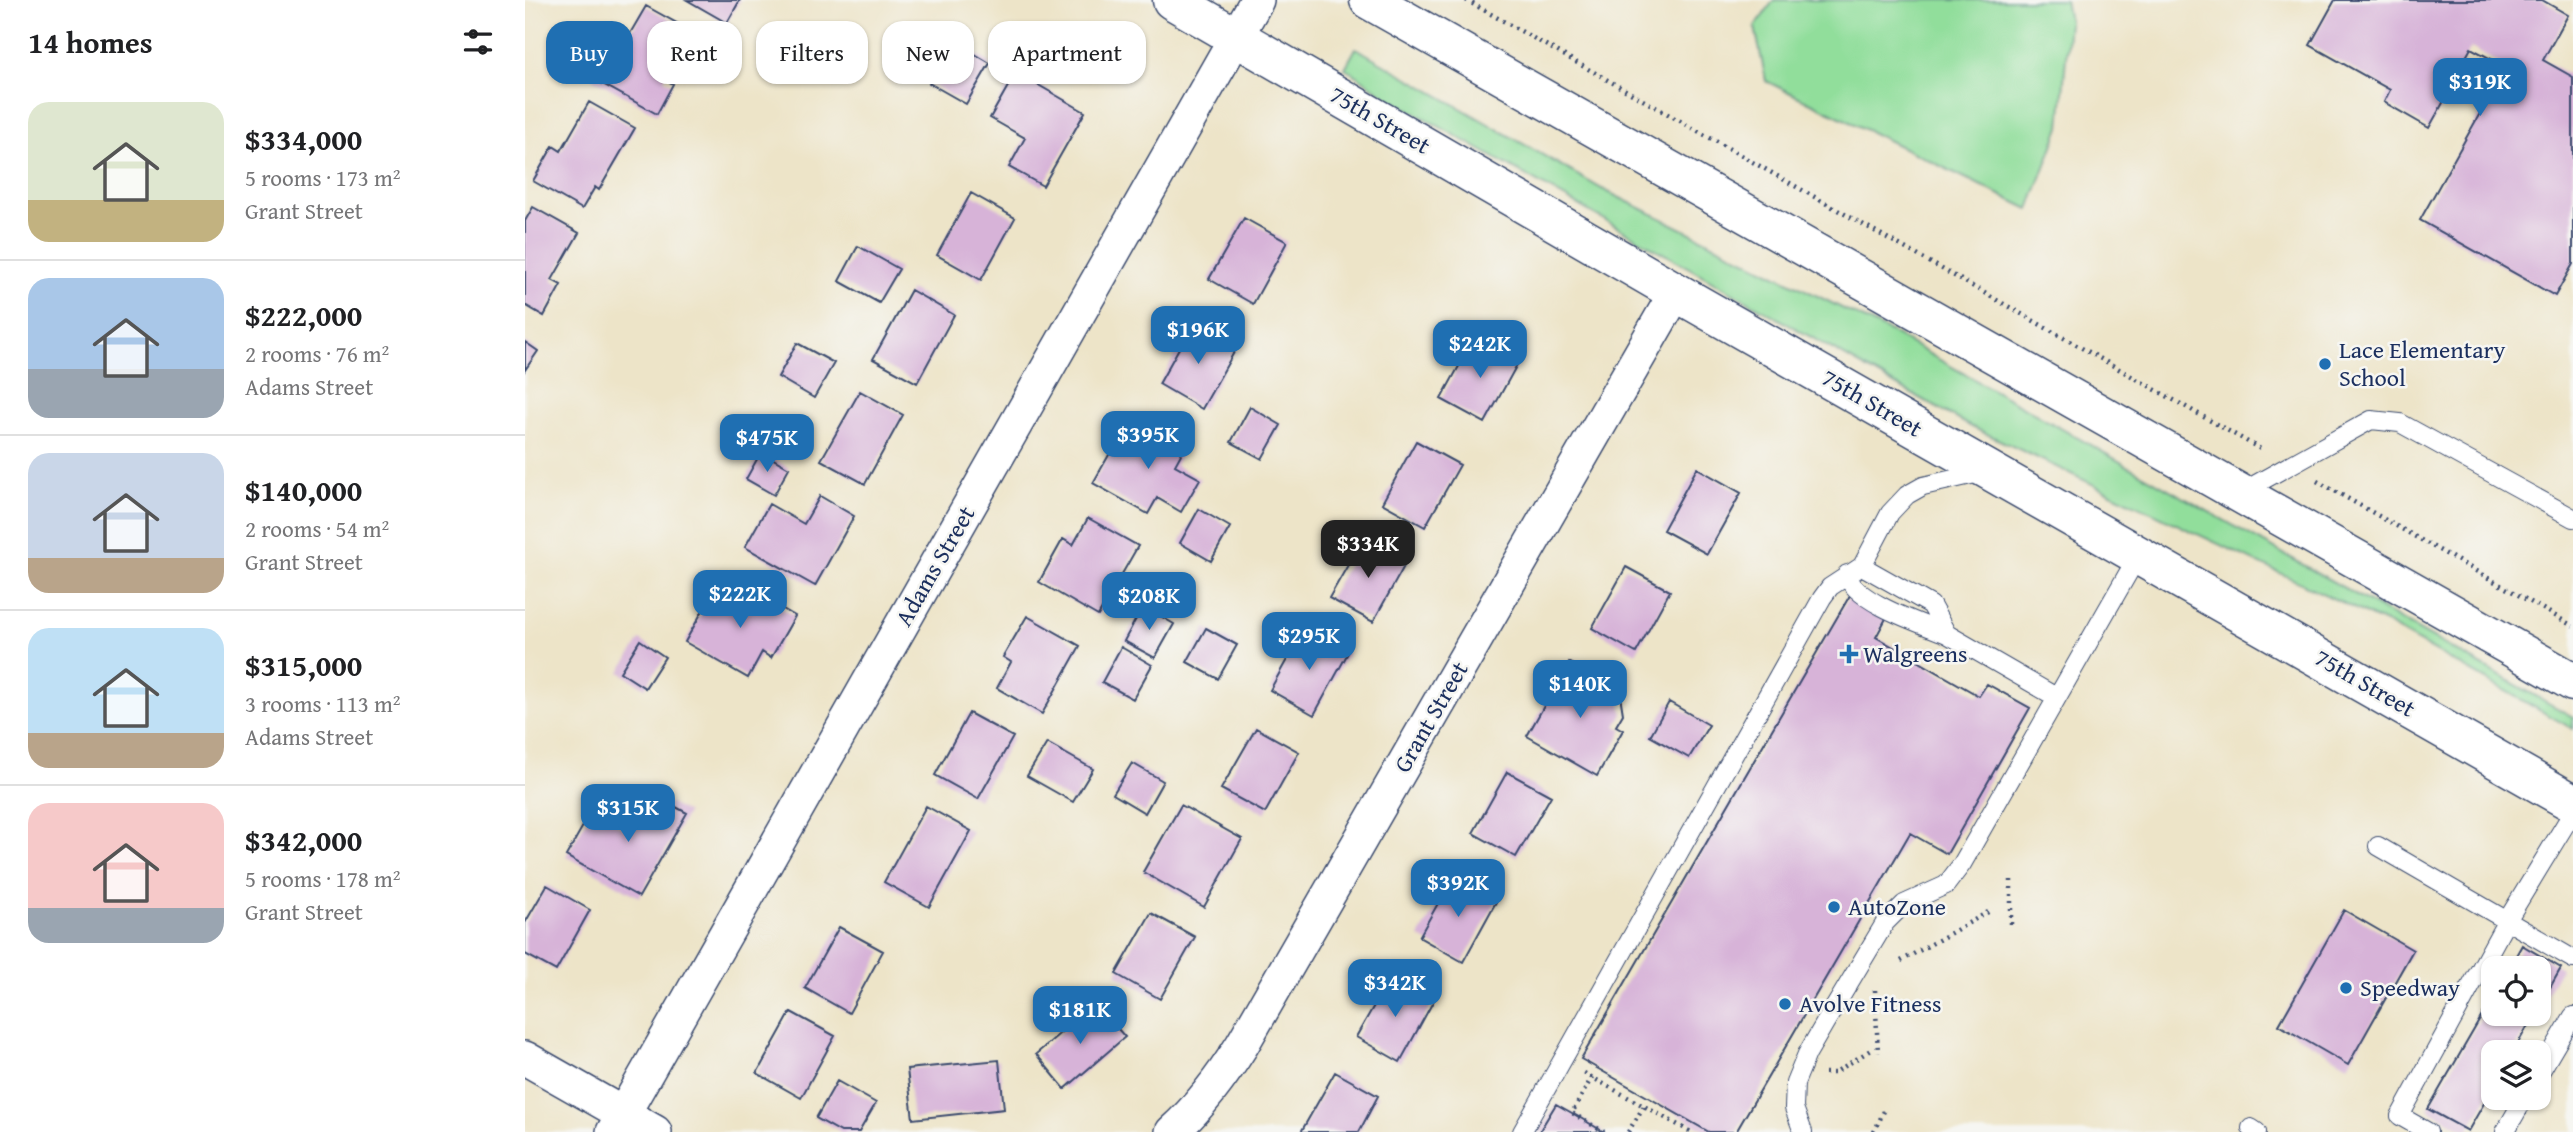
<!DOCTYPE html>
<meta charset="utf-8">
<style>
:root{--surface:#fff;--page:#f2f2f2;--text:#202124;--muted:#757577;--line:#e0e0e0;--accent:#1f6fb2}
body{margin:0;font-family:"Gentium Book Plus",serif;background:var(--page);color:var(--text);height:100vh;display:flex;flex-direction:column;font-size:26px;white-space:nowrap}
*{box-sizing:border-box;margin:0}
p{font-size:23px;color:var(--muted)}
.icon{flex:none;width:38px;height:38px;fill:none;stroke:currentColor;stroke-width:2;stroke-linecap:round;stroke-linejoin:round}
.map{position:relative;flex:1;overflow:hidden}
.drawer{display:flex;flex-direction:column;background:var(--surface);width:525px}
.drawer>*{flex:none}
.banner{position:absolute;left:21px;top:21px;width:665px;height:63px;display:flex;gap:14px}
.tools{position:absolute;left:1956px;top:956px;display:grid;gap:14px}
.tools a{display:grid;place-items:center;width:70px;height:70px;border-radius:14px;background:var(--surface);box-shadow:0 2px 5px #0004;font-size:35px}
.price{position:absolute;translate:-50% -60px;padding:0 16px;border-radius:14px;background:var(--accent);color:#fff;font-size:23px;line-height:46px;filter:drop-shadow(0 2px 4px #0008)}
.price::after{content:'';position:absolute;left:50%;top:42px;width:21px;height:16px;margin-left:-10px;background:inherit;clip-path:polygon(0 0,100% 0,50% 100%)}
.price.current{background:#222;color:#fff}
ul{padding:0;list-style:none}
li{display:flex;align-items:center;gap:21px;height:175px;padding:0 28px}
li+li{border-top:2px solid var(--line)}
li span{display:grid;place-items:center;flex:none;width:196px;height:140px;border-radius:21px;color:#555}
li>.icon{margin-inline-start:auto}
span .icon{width:84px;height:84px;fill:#fffc;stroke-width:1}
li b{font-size:30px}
h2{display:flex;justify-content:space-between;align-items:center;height:84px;padding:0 28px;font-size:30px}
.chip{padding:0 24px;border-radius:21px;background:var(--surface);box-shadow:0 2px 5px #0004;font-size:24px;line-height:63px}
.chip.current{background:var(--accent);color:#fff}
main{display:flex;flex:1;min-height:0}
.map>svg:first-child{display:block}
</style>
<main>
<section class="drawer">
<h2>14 homes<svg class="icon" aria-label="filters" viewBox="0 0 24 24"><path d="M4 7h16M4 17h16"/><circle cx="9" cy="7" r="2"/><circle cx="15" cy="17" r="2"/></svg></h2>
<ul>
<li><span style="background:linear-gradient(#dfe7d0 70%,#c2b280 0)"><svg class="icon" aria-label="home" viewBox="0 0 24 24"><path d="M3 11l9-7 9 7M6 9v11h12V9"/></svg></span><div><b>$334,000</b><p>5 rooms · 173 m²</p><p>Grant Street</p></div></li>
<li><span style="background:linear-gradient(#a9c7e8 65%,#9aa5b1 0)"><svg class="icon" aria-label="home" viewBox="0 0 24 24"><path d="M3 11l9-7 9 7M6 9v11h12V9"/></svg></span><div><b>$222,000</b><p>2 rooms · 76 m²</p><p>Adams Street</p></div></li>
<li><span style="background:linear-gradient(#c9d6e8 75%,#b9a48a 0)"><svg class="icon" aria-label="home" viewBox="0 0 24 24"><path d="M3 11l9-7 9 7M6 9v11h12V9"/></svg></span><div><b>$140,000</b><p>2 rooms · 54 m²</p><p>Grant Street</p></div></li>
<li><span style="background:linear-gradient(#bfe0f5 75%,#b9a48a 0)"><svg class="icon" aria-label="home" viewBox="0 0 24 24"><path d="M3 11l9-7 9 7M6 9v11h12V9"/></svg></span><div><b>$315,000</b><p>3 rooms · 113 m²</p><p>Adams Street</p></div></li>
<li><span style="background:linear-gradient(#f6c9c9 75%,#9aa5b1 0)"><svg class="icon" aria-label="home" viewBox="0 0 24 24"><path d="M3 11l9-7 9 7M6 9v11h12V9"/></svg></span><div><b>$342,000</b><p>5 rooms · 178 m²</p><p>Grant Street</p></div></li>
</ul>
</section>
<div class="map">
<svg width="2048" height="1132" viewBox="0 0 2048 1132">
<rect width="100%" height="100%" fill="#f6f6f2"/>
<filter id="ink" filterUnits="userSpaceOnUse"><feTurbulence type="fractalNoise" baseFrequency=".0143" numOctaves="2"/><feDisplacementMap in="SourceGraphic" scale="14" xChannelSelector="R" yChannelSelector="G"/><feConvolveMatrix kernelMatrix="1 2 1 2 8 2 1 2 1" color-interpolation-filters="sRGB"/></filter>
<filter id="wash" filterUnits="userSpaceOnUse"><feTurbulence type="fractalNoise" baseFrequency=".00686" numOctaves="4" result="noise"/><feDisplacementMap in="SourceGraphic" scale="28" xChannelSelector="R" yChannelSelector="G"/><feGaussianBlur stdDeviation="1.57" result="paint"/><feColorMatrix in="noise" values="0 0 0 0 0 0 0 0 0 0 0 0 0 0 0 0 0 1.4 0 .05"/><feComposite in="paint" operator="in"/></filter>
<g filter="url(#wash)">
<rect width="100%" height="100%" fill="#ede4c8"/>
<path fill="#91de9b" stroke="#56867c" stroke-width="2" d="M1249 0H1540L1544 22 1535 127 1504 209 1241 81 1230 27Z
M831 48 1077 189 1365 332 2048 717V729L1860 623 1447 427 1369 384 864 98 820 68Z"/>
<g id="blocks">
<path fill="#d7b3d8" d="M162 0H215L202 23Z
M1810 0H2017L2043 15 2018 60 2048 77V264L2030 296 1895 220 1981 67 1946 48 1932 73 1934 74 1904 128 1859 102 1865 90 1785 45Z
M121 6 166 31 139 79 148 84 132 114 67 78 87 44 96 49Z
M428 41 465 63 441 104 404 83Z
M491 72 560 112 518 186 484 167 500 138 465 118Z
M64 102 110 128 74 190 70 187 57 209 8 181 28 146 36 151Z
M446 193 490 218 456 280 412 255Z
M8 207 54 233 27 280 36 285 19 316 0 305V221Z
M719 218 762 242 728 304 684 279Z
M333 246 374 269 354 303 314 281Z
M386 290 429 315 392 383 348 359Z
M668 323 712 347 677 409 634 384Z
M950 337 994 361 960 423 916 399Z
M0 342 13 351 0 370Z
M272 343 309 363 289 398 253 377Z
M335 391 378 415 340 484 296 460Z
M725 407 756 425 737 459 706 442Z
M617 421 661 445 650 465 675 479 656 512 632 498 623 514 568 483 593 439 604 445Z
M891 441 935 465 900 527 857 503Z
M236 452 264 468 249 495 221 479Z
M1172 468 1216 493 1182 554 1138 530Z
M295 496 329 516 290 586 220 547 244 504 279 524Z
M674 509 705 527 686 561 655 543Z
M563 518 613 546 573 616 514 582 538 539 548 545Z
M839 537 882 561 848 622 804 598Z
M1101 567 1145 591 1111 653 1067 628Z
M218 586 270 616 246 658 237 652 223 678 160 642 190 589 210 600Z
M1328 590 1365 611 1351 637 1454 696 1462 684 1505 708 1422 854 1385 833 1211 1132H1184L1056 1059Z
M618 606 649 624 630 658 599 641Z
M502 616 555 646 517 714 472 688 486 662 478 657Z
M681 628 712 645 693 679 662 662Z
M779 629 823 653 789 715 745 690Z
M115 640 140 657 120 688 95 672Z
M596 647 627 665 608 699 577 682Z
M1044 662 1087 687 1085 689 1095 695 1098 714 1091 726 1098 730 1072 776 1002 736Z
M1144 702 1184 725 1164 758 1125 736Z
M444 713 488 737 453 799 410 775Z
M731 728 774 752 740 813 696 789Z
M522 743 568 769 548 802 502 776Z
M607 763 638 781 620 813 588 794Z
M982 772 1026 796 991 857 948 833Z
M125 793 162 813 114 897 41 856 67 810 104 831Z
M656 805 717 839 679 907 618 872Z
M401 806 446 831 404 907 359 882Z
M929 875 972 900 938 962 894 937Z
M22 885 65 910 31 971 0 954V923Z
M1819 910 1888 950 1823 1065 1754 1025Z
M626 913 670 937 635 999 591 974Z
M314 927 358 951 324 1013 280 988Z
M1997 945 2036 968 2014 1007V968H1984Z
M866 976 909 1000 875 1062 831 1037Z
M1969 995V1013H2010L1988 1052H1969V1086L1943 1131 1903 1109Z
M570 1003 600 1037 540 1089 511 1054Z
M266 1012 310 1036 276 1098 232 1073Z
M474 1060 479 1109 388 1119 382 1069Z
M810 1072 853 1096 834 1132H776Z
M312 1081 351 1103 334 1132H316L291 1118Z
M1031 1104 1047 1113 1079 1132H1014Z"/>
</g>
</g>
<g filter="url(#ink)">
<use href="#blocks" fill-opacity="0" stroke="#3a4a6e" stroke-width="2"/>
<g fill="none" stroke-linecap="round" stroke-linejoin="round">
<g stroke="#3a4a6e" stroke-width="20">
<path id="lane" d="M1715 493 1846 420 1875 423 2048 518
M1337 566 1406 605 1422 634 1531 697
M1322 574C1327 601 1397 624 1422 634
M1853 846 2048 959
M2014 1074 2048 1016
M1726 1128 1732 1132
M997 1132 1297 598 1305 587 1337 566 1365 513 1382 495 1398 486 1459 472
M1278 1132 1269 1108 1270 1083 1282 1054 1300 1023 1360 923 1379 904 1421 885 1437 864 1614 554
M1903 1132 1875 1116 1981 922 2048 812
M1980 1132 2000 1097"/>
</g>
<g stroke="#3a4a6e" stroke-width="36">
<path id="street" d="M0 1058 130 1132
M88 1132 732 0
M647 1132C675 1107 697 1077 717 1045L1151 292"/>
</g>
<g stroke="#3a4a6e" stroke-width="41">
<path id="secondary" d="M647 0 1151 292 2048 803
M844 0 2048 682"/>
</g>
<path stroke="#3a4a6e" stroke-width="4.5" stroke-dasharray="2 5" stroke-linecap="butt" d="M941 0 1739 451
M1792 481 2048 626
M1486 924V875
M1376 961 1465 911
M1350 990 1353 1053
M1059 1073 1166 1132
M1300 1073H1309L1347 1049
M1067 1077 1047 1113 1079 1132
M1103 1132 1119 1106
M1349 1132 1360 1109"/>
<use href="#lane" stroke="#fff" stroke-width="18"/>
<use href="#street" stroke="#fff" stroke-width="33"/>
<use href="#secondary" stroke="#fff" stroke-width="38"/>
</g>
</g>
<g fill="#1f6fb2" stroke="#f6f6f2" stroke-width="2.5">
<circle cx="1800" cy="364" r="7"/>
<path d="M1320.5 643.5h7v7h7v7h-7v7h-7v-7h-7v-7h7z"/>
<circle cx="1309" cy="907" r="7"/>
<circle cx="1821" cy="988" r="7"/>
<circle cx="1260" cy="1004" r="7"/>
</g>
<g text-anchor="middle" stroke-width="5" stroke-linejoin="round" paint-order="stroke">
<g font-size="24" fill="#1b2f5e" stroke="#f6f6f2">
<text transform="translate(855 120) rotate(30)" y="8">75th Street</text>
<text transform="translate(1347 403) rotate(30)" y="8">75th Street</text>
<text transform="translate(410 566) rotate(-60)" y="8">Adams Street</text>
<text transform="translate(1840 683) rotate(30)" y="8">75th Street</text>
<text transform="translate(906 717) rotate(-60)" y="8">Grant Street</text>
</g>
<g font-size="24" fill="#1b2f5e" stroke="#f6f6f2" text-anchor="start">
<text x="1814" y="358">Lace Elementary<tspan x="1814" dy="28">School</tspan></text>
<text x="1338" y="662">Walgreens</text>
<text x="1323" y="915">AutoZone</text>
<text x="1835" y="996">Speedway</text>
<text x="1274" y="1012">Avolve Fitness</text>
</g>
</g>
</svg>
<div class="tools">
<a><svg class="icon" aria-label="locate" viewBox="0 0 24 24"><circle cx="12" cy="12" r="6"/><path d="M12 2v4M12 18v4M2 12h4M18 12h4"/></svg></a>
<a><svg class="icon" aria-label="layers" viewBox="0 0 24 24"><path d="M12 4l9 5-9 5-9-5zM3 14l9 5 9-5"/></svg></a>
</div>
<b class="price" style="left:1955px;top:118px">$319K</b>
<b class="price" style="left:673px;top:366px">$196K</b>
<b class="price" style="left:955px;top:380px">$242K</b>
<b class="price" style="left:623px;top:471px">$395K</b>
<b class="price" style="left:242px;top:474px">$475K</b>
<b class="price current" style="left:843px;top:580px">$334K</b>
<b class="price" style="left:215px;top:630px">$222K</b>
<b class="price" style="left:624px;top:632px">$208K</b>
<b class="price" style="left:784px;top:672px">$295K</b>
<b class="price" style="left:1055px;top:720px">$140K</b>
<b class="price" style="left:103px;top:844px">$315K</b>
<b class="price" style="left:933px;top:919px">$392K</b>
<b class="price" style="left:870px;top:1019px">$342K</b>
<b class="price" style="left:555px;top:1046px">$181K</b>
<div class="banner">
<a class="chip current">Buy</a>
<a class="chip">Rent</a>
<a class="chip">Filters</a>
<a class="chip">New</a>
<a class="chip">Apartment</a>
</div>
</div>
</main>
